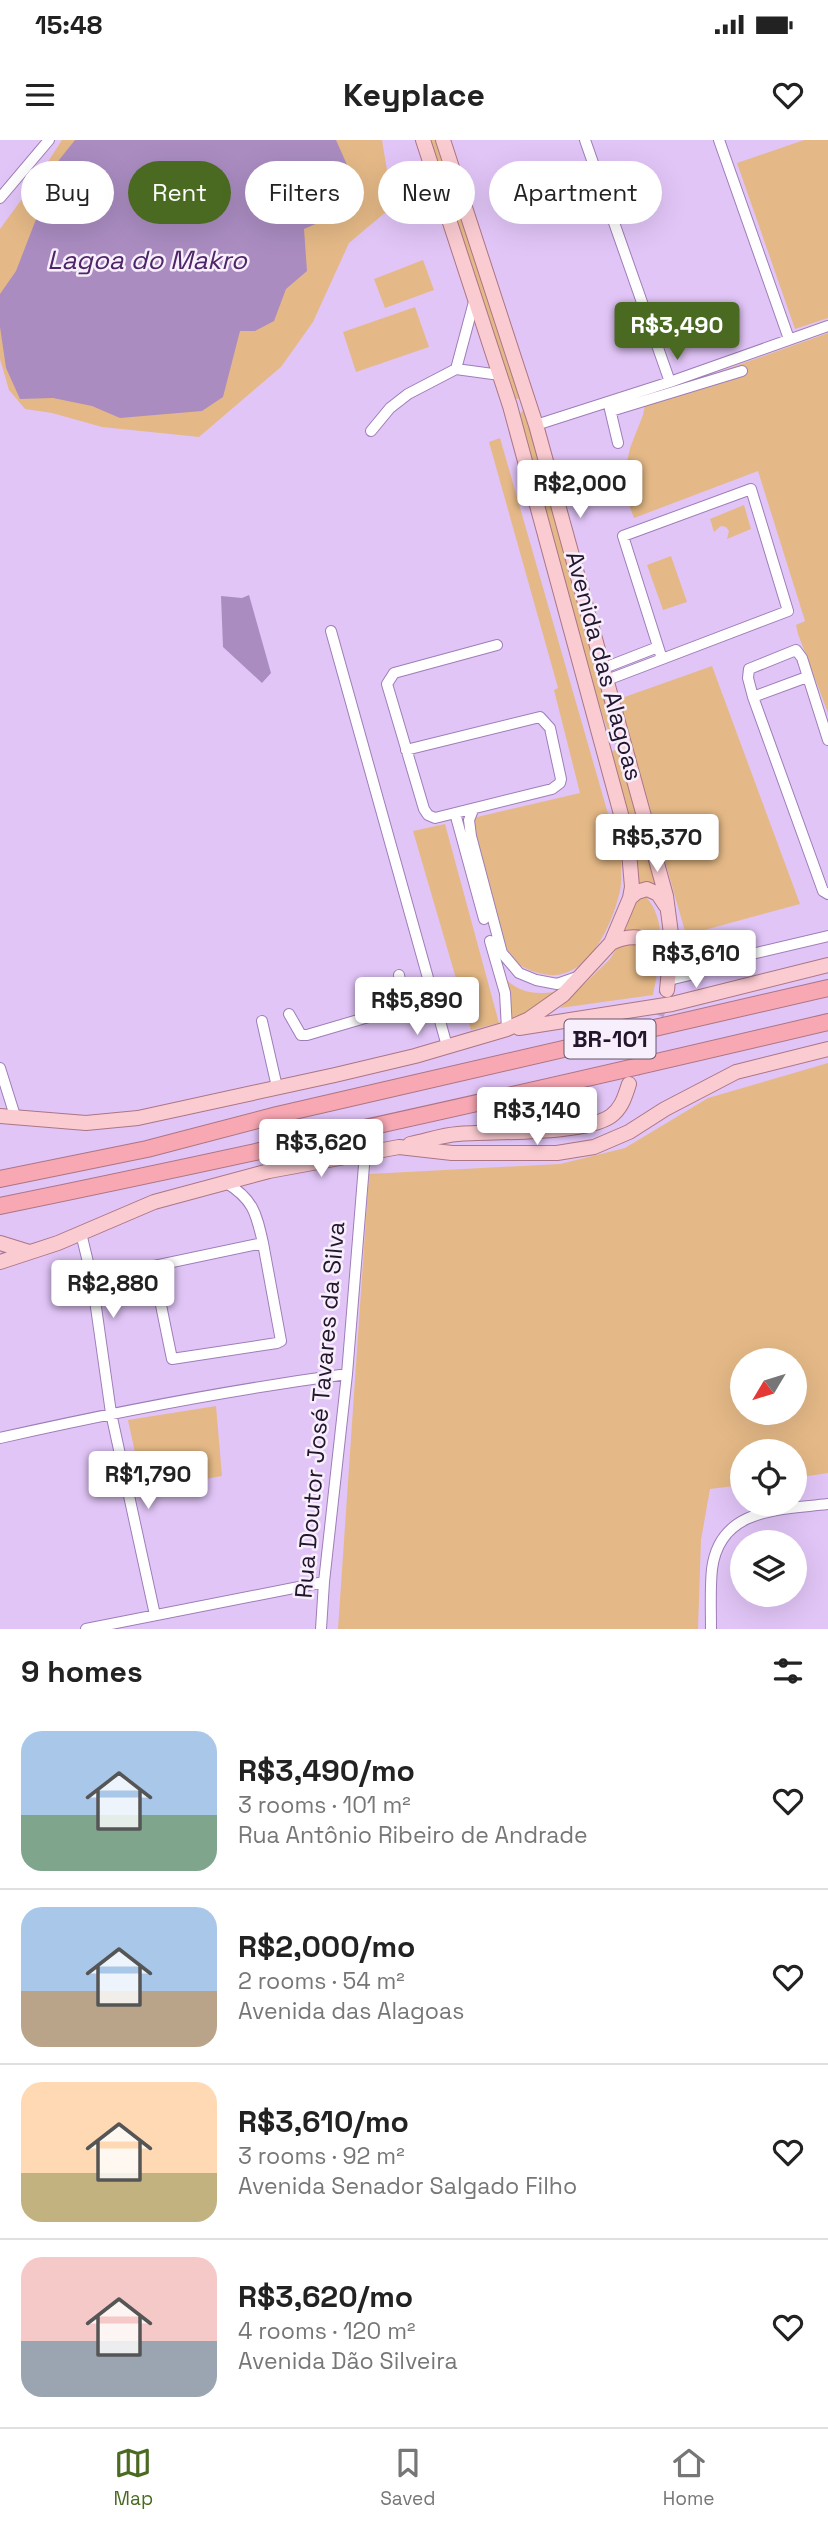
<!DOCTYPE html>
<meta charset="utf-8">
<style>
:root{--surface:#fff;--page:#f2f2f2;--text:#222;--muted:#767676;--line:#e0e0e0;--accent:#4a6a21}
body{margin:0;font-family:"Space Grotesk",sans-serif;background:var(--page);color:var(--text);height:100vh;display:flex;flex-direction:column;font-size:26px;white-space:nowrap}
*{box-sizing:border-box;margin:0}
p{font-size:23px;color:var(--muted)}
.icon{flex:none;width:38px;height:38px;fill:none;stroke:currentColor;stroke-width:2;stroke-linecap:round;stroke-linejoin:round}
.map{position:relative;height:1489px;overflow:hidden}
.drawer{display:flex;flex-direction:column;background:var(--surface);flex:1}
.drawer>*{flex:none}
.hud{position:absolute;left:21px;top:21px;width:788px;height:63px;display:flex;gap:14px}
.needle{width:46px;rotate:232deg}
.buttons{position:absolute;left:730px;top:1208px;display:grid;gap:14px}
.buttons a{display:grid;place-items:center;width:77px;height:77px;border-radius:50%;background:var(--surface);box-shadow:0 7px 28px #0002;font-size:35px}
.price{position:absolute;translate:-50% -60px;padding:0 16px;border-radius:7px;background:#fff;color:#222;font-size:23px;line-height:46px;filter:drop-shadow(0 2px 4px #0008)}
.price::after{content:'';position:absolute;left:50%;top:42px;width:21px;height:16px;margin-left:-10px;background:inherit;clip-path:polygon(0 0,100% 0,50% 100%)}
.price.selected{background:var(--accent);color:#fff}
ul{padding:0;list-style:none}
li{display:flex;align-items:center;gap:21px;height:175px;padding:0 21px}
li+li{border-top:2px solid var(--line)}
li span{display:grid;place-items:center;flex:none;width:196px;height:140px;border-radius:21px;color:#555}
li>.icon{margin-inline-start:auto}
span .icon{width:84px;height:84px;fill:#fffc;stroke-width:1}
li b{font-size:30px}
h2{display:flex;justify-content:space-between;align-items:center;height:84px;padding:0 21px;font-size:30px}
.pill{padding:0 24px;border-radius:32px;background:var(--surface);box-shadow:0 7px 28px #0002;font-size:24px;line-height:63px}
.pill.selected{background:var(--accent);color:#fff}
.status{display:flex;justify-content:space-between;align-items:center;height:49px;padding:0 35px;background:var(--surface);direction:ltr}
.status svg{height:19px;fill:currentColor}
header{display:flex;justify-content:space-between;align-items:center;height:91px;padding:0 21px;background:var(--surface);font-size:32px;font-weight:700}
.dock{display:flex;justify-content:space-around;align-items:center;height:98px;border-top:2px solid var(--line);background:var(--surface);font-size:19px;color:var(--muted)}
.dock a{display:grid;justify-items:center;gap:4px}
.dock .selected{color:var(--accent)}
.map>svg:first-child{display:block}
</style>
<div class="status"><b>15:48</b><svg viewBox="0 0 49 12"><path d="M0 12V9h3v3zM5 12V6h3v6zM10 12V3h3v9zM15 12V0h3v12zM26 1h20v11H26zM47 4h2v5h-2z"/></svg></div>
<header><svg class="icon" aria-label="menu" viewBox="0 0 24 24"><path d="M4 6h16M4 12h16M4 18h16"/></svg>Keyplace<svg class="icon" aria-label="heart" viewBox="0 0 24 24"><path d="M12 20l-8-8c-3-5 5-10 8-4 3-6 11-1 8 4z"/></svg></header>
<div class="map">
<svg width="828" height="1489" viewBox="0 0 828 1489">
<rect width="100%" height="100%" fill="#e1c5f7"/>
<path fill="#e5b987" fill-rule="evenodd" d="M62 0H382L393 66 349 103 313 182 281 227 199 297 102 287 52 273 25 269 9 250 0 219V89L38 37Z
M429 0H439L522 256 519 259 510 257Z
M804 0H828V178L795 189 737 23Z
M423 120 434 150 385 168 374 139Z
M415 167 429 207 356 232 343 192Z
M828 193V573L798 494 796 485 805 481 758 331 634 378 622 346 630 308 643 275 646 258Z
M522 271H529L617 592 609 594 595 553 589 546 518 277Z
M500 298 621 719C621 730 622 741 620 751 612 785 587 844 543 834 524 830 512 822 501 805L467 690 473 678 580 653 554 550 558 548 489 302Z
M744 365 751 389 727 399 729 391 726 387 721 386 714 392 710 379Z
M671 416 687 462 663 470 647 425Z
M712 526 800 764 686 795 619 559Z
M622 607 655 746 639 743 610 612Z
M445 684 499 883 471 890 413 691Z
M644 755C670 780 659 823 653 855L560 868 610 819 619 805 638 758Z
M502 836C519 852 531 855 554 852L538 867 508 881Z
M828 923V1333L795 1338 794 1311H742V1345L710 1349 701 1400 698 1489H338L369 1034 560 1024 625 1008 708 958ZM742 1220H794V1272H742Z
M216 1266 222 1336 143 1350 128 1280Z"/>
<path fill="#aa8cc1" d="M75 0H336L356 45 354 62 327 79 304 89 307 131 286 149 274 181 255 191H240L223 257 202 271 120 278 92 266 53 258 20 259 6 228 0 187V154L16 131 59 20Z
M249 455 271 533 262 543 223 507 221 456 242 458Z"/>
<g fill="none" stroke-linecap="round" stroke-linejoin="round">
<path stroke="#bba2ce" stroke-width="14" stroke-dasharray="14 7" stroke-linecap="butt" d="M633 933 667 850"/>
<g stroke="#9f7db8" stroke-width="12">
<path id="minor" d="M585 0 670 242
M719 0 789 199
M0 58 49 0
M456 229 500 235
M609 265 618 303
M611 271 742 231
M536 285 670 242 828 186
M371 291 390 268 408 254 456 229 475 158
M331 491 447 906
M604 528 658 507
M607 540 788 471 751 349 623 396 662 519
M753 557 807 537
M828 600 802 518 796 510 749 529 748 538 753 557 823 751 828 754
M406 610 540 577 550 588 561 639 560 643 552 649 435 678 428 675 424 669 387 544 394 533 497 505
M473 670 469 680 471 696 502 813 519 833 536 840 557 844 580 836
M455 673 484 779
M490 801 505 853 507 889
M671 814H686L710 824
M669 840 690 835 710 824 828 796
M289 874 301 895H307L399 868 404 859 399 835
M262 881 277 947
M0 928 16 979
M225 1042C253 1059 256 1072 263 1103
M81 1093 92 1139 111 1273 155 1475
M92 1139 263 1103 281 1201 277 1203 172 1219 153 1126
M0 1298C115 1272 230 1250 347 1234
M86 1489 324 1442
M321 1489 324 1442 347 1234 365 1013
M711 1489C711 1469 710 1448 712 1429 720 1367 780 1370 828 1364"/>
</g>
<g stroke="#ac7584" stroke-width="16">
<path id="major" d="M443 0 536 285 666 756 672 801 667 850
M630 758 637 752 647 749 658 754 666 766
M611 803C635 791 651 799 671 814
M519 888 672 864 828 825
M0 976 86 983 138 978 335 935 415 916 507 889 529 879 563 855 611 803 630 758 632 747 628 700 510 266 423 0
M410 1004C426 1001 442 995 458 994 494 991 584 995 611 976 622 968 625 956 629 944
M0 1103 29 1112
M0 1122 58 1103 154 1062 269 1031 399 1007 452 1013H557L594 1007 629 992 665 969 736 932 828 909"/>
</g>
<g stroke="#ac7584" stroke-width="18">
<path id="highway" d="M0 1039 147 1009 277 975 828 848
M0 1066C277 1009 553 947 828 882"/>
</g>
<use href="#minor" stroke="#fff" stroke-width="10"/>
<use href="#major" stroke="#facbd1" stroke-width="14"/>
<use href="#highway" stroke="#f7a8b3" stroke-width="16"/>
</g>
<g text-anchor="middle" stroke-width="5" stroke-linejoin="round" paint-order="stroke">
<rect fill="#f7effc" stroke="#62566a" stroke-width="2" x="564.5" y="879.5" width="91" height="39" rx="5"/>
<g font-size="23" font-weight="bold" fill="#22152c">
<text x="610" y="907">BR-101</text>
</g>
<g font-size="24" fill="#22152c" stroke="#f7effc">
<text transform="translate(604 526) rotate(75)" y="8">Avenida das Alagoas</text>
<text transform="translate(320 1270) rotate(-85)" y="8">Rua Doutor José Tavares da Silva</text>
</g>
<g font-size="26" font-style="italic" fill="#4e2667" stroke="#f7effc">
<text x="147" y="129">Lagoa do Makro</text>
</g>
</g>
</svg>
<div class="buttons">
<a><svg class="needle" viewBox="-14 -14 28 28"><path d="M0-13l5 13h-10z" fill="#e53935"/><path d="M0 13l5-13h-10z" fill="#767676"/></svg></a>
<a><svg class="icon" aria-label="locate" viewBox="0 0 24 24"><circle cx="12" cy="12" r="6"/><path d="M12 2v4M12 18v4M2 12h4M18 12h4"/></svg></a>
<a><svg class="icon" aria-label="layers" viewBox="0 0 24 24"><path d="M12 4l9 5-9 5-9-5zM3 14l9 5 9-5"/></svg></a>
</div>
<b class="price selected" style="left:677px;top:222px">R$3,490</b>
<b class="price" style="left:580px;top:380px">R$2,000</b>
<b class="price" style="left:657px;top:734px">R$5,370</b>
<b class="price" style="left:696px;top:850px">R$3,610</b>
<b class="price" style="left:417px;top:897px">R$5,890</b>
<b class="price" style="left:537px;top:1007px">R$3,140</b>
<b class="price" style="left:321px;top:1039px">R$3,620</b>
<b class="price" style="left:113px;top:1180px">R$2,880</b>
<b class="price" style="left:148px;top:1371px">R$1,790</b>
<div class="hud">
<a class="pill">Buy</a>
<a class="pill selected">Rent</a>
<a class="pill">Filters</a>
<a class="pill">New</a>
<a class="pill">Apartment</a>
</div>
</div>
<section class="drawer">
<h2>9 homes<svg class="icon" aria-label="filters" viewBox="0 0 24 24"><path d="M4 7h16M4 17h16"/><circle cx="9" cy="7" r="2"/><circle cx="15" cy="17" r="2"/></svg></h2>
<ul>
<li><span style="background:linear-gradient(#a9c7e8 60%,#7fa58c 0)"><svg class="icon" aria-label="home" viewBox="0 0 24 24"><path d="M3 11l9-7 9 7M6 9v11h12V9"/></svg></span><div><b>R$3,490/mo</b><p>3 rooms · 101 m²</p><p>Rua Antônio Ribeiro de Andrade</p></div><svg class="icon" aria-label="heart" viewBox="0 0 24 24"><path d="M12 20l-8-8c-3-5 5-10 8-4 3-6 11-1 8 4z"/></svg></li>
<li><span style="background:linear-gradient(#a9c7e8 60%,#b9a48a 0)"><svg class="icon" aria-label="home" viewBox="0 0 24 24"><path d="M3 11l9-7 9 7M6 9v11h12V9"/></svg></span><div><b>R$2,000/mo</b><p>2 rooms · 54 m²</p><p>Avenida das Alagoas</p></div><svg class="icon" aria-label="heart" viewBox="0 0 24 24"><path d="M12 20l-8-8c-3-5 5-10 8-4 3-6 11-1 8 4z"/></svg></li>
<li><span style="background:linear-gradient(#ffd9b3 65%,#c2b280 0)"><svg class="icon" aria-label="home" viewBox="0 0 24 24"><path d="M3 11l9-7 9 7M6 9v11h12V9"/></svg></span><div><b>R$3,610/mo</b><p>3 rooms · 92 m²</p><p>Avenida Senador Salgado Filho</p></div><svg class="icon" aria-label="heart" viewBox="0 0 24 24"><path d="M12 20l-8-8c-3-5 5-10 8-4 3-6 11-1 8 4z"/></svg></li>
<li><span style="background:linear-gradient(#f6c9c9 60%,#9aa5b1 0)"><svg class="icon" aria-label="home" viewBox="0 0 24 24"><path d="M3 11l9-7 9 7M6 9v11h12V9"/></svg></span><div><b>R$3,620/mo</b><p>4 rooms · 120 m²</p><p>Avenida Dão Silveira</p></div><svg class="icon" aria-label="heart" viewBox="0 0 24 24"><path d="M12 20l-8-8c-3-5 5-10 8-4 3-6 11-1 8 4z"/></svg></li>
</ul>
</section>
<nav class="dock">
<a class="selected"><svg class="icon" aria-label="map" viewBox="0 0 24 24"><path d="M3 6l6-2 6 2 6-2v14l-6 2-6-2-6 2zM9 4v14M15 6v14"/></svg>Map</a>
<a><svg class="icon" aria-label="saved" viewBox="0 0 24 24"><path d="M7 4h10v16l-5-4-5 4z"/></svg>Saved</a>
<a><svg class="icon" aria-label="home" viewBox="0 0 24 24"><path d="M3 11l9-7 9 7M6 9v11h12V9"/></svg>Home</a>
</nav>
